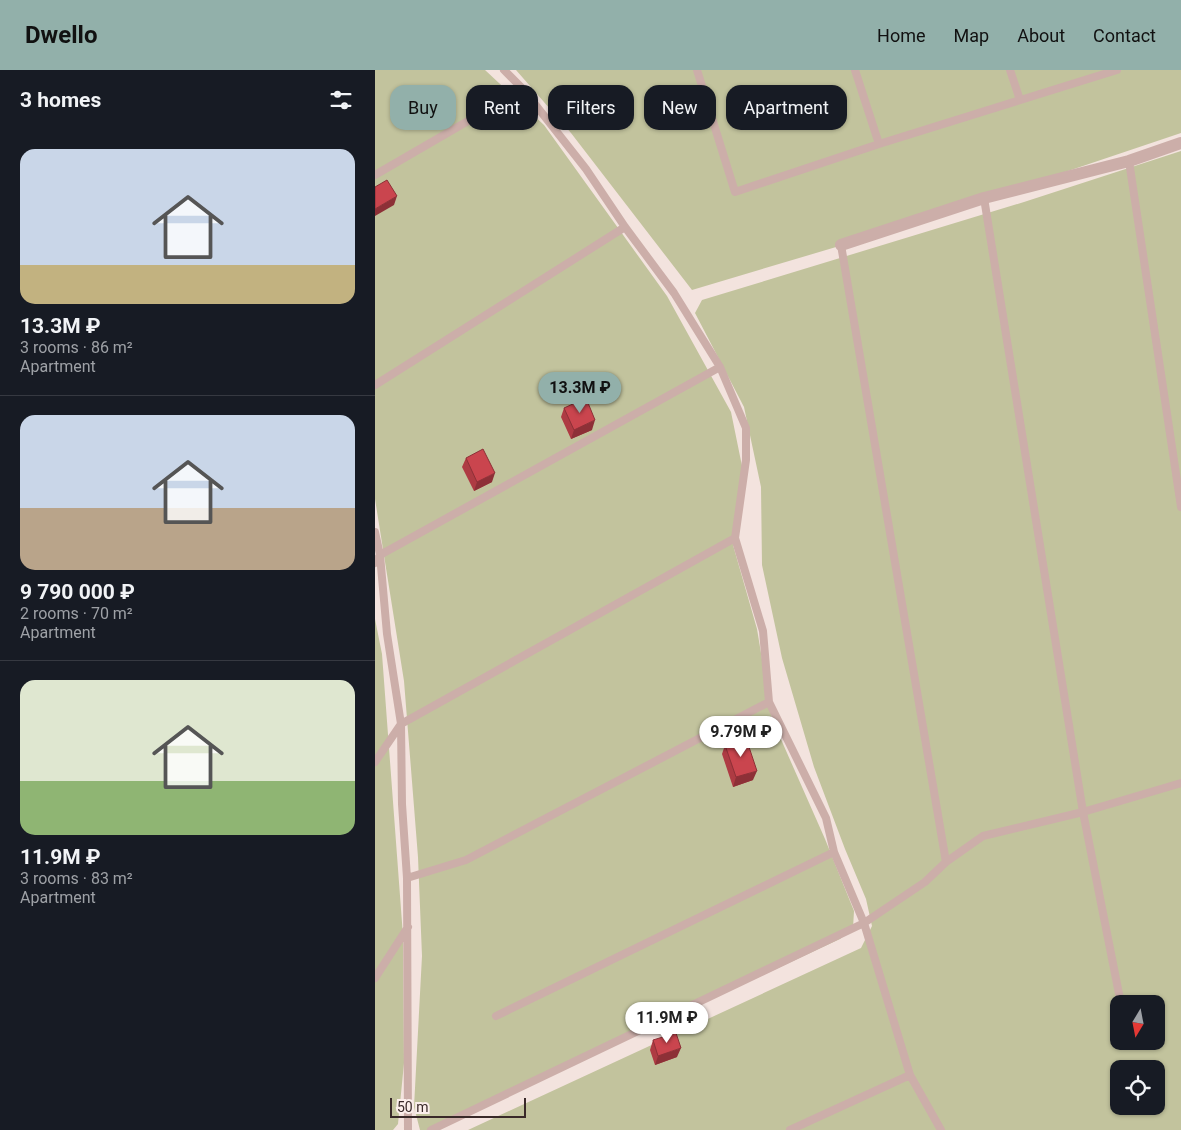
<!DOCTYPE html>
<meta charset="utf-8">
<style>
:root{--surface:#171b24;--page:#20242c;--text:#f1f3f6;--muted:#9ea1a6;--line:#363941;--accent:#92b0aa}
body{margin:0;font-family:Roboto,sans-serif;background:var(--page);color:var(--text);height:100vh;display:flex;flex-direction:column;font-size:19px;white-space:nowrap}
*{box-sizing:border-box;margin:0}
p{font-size:16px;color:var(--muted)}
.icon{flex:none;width:28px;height:28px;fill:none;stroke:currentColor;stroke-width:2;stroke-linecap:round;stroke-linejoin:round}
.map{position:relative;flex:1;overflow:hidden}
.details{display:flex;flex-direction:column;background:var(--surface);width:375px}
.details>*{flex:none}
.guide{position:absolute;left:15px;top:15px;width:475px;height:45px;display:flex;gap:10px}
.needle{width:32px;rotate:190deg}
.fabs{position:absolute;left:735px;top:925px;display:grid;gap:10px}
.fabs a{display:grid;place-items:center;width:55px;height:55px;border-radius:10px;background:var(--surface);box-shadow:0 1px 4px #0004;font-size:25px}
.scale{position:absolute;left:15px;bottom:12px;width:136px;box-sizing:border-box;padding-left:5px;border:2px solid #392929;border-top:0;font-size:14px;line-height:18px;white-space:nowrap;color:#392929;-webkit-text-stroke:4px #fbeeeb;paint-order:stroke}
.price{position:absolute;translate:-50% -42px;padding:0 11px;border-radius:18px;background:#fff;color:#222;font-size:16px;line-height:32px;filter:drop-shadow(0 1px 2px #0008)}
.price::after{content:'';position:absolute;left:50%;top:30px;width:15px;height:11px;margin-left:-8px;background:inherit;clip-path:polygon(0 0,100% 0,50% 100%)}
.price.selected{background:var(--accent);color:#111}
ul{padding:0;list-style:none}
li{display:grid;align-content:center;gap:10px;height:265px;padding:0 20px}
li+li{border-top:1px solid var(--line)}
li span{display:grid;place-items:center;height:155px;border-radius:15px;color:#555}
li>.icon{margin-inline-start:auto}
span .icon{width:90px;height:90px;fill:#fffc;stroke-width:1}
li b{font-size:21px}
h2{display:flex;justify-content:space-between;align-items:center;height:60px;padding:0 20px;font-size:21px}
.tag{padding:0 18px;border-radius:15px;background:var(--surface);box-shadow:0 1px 4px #0004;font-size:18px;line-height:45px}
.tag.selected{background:var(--accent);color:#111}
header{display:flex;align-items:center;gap:30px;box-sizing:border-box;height:70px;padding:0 25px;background:var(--accent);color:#111}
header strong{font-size:24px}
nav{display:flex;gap:28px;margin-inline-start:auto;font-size:18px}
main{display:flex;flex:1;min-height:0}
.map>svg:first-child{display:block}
</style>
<header>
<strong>Dwello</strong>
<nav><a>Home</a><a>Map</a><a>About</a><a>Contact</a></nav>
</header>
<main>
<section class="details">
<h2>3 homes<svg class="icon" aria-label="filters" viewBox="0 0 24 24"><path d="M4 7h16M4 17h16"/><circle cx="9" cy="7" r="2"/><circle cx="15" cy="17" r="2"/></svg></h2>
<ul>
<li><span style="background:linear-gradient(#c9d6e8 75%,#c2b280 0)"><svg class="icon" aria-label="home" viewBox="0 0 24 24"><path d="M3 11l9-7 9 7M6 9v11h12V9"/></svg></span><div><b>13.3M ₽</b><p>3 rooms · 86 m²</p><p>Apartment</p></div></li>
<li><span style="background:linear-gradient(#c9d6e8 60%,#b9a48a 0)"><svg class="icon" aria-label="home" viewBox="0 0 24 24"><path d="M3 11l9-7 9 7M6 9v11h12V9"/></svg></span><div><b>9 790 000 ₽</b><p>2 rooms · 70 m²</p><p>Apartment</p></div></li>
<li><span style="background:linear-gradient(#dfe7d0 65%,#8fb573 0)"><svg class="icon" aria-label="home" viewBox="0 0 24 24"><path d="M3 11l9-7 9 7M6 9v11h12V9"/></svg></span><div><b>11.9M ₽</b><p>3 rooms · 83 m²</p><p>Apartment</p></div></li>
</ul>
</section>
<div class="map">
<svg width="806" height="1060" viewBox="0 0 806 1060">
<rect width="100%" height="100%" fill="#f3e3de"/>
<path fill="#c2c39d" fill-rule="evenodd" d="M0 0H110L169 55 292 226 356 342 367 396 358 475 382 559 397 649 450 769 479 841 478 858 465 869 57 1060H45L39 1037 47 886 43 787 29 611 0 429Z
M141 0H806V63L518 160 317 220 196 63Z
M806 81V1060H93L486 878 497 856 491 829 470 779 439 697 407 588 387 495 386 417 369 337 320 243 327 230 649 132ZM744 934H781V971H744ZM744 999H781V1036H744Z
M0 549 7 584 28 866 29 993 23 1054 18 1060H0Z"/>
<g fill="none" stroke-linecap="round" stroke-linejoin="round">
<path stroke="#ccaea9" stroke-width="8" d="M129 0 148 19 211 99 250 157 299 223 345 297 371 358V390L360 468 388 561 394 632 451 748 459 782 489 853 535 1005 566 1060
M322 0 360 122 504 74 742 0
M480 0 504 74
M635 0 645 30
M754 91 806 437
M0 105 148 19
M609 128 708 742 746 934
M466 175 571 792
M0 315 250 157
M0 462 5 485 12 564 26 654 27 734 32 808 33 1060
M0 493 5 485 345 297
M0 692 26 654 360 468
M32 808 91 790 394 632
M0 908 33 857
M121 946 459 782
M56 1060 489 853 550 812 571 792 608 766 708 742 806 713
M415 1060 535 1005"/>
<path stroke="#ccaea9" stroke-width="12" d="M466 175 609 128 754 91 806 73"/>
</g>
<path fill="#ae3b43" d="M189 338 217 360 196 369 186 347Z
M91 388 117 412 99 421 87 397Z
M350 675 378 710 358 717 347 684Z
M278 970 302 987 280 995 275 980Z"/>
<path fill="#8d3037" d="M22 126 19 135 0 146V139Z
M220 350 217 360 196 369 199 360Z
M120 403 117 412 99 421 102 412Z
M382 701 378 710 358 717 361 707Z
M306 978 302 987 280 995 283 986Z"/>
<path fill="#ca454e" stroke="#8d3037" d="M12 110 22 126 0 139V117Z
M211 328 220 350 199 360 189 338Z
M108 379 120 403 102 412 91 388Z
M371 668 382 701 361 707 350 675Z
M301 963 306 978 283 986 278 970Z"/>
</svg>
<div class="fabs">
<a><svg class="needle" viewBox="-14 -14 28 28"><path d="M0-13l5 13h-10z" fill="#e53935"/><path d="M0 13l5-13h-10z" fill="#9ea1a6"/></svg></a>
<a><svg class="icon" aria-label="locate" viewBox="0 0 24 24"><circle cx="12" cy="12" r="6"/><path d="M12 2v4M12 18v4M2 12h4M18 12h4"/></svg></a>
</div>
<div class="scale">50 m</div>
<b class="price selected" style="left:205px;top:344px">13.3M ₽</b>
<b class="price" style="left:366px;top:688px">9.79M ₽</b>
<b class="price" style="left:292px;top:974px">11.9M ₽</b>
<div class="guide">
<a class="tag selected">Buy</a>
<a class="tag">Rent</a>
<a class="tag">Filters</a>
<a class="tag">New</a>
<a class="tag">Apartment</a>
</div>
</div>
</main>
